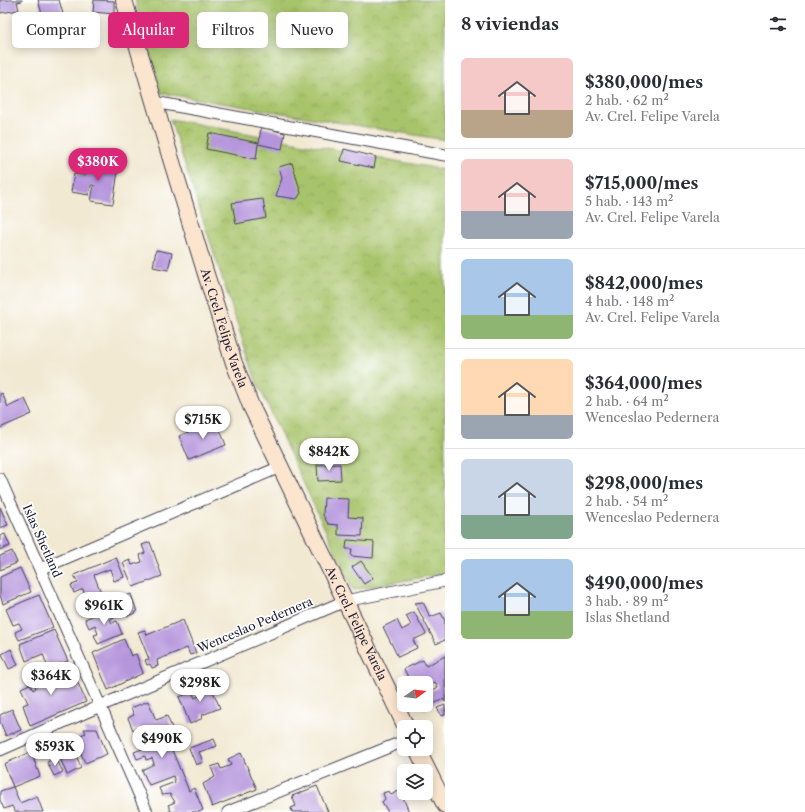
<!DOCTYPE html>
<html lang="es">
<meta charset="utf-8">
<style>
:root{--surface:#fff;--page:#f7f7f7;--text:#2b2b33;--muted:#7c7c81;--line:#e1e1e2;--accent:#db2777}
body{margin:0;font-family:"Libre Caslon Text",serif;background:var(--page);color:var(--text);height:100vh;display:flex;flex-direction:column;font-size:15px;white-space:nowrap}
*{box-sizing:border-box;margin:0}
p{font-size:13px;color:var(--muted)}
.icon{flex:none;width:22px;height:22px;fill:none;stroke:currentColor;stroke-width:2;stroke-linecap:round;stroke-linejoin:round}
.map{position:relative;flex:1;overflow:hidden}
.sheet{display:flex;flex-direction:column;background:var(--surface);width:360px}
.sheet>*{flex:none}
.top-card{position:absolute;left:12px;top:12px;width:373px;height:36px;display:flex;gap:8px}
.needle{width:26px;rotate:75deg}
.buttons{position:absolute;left:397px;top:676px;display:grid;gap:8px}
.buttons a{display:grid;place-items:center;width:36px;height:36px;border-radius:6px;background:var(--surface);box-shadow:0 2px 10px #0003;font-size:20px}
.price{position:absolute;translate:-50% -34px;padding:0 9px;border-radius:14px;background:#fff;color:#222;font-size:13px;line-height:26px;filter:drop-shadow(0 1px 2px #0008)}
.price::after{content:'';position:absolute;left:50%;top:24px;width:12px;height:9px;margin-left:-6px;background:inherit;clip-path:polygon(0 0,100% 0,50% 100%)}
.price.on{background:var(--accent);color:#fff}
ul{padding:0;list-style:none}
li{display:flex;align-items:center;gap:12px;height:100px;padding:0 16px}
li+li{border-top:1px solid var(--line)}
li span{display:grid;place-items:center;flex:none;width:112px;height:80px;border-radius:6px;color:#555}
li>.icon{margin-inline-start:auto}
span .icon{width:48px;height:48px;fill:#fffc;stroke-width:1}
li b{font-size:17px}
h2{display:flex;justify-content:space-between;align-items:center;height:48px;padding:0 16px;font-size:17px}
.chip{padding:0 14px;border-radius:6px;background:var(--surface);box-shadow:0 2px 10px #0003;font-size:14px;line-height:36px}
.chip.on{background:var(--accent);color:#fff}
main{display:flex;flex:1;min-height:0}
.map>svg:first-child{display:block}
</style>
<main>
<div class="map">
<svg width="445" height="812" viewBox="0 0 445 812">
<defs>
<pattern id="park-crowns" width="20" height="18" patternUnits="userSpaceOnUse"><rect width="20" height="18" fill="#a8c46a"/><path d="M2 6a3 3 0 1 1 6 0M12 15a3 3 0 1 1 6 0" fill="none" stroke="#90a85d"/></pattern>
</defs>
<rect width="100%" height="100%" fill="#fff"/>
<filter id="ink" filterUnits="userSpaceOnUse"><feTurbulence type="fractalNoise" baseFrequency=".025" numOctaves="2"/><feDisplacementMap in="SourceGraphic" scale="8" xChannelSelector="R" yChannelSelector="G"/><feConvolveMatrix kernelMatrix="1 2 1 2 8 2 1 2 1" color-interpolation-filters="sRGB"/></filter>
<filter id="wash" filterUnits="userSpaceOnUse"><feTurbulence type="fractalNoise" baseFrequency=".012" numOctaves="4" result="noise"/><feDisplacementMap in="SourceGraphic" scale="16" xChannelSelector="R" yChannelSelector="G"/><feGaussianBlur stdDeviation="0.9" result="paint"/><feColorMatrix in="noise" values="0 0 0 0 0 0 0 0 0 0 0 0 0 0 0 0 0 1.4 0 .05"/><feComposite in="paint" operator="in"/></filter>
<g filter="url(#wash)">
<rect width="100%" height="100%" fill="#f2e9d3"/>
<path fill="url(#park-crowns)" stroke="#657352" d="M135 0H445V140L161 93Z
M170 119 445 170V573L353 590 255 378Z"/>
<g id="blocks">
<path fill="#b595dc" d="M0 0H22V1L17 2 19 10 0 13Z
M38 0H59L63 14 43 17Z
M94 0 114 1V14L93 12Z
M261 127 285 133 282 149 258 144 256 159 206 149 209 133 259 143Z
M344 149 376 157 374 168 341 161Z
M87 160 119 165 113 204 91 201 94 185H91L89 195 71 192 74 174 85 175Z
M292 163 301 193 297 199 276 196 282 178 279 167Z
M263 199 266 218 236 224 232 203Z
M156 250 172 253 168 270 153 267Z
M2 393 8 407 25 399 32 414 0 428V394Z
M216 420 226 445 189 460 179 436Z
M340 464 341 480 318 481 317 465Z
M324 498 349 499 348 517 363 518 362 536 338 535V525L328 524 323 515Z
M0 507 8 525 0 528Z
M5 534 10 546 0 550V536Z
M347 540 374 542 373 558 351 556 352 549H346Z
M150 542 162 576 133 587 123 563 130 560 132 565 142 562 140 555 145 553 142 545Z
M12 551 17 563 0 570V556Z
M116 557 124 577 114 581 110 569 94 575 106 605 93 610 91 605 82 608 79 601 86 599 83 589 74 593 71 585 78 583 74 575Z
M361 561 373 578 364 584 352 567Z
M20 568 31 592 3 604 0 595V577Z
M131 594 137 612 128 616 121 598Z
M39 595 53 627 19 640 15 632 22 629 19 623 13 625 6 609Z
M423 602 430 617 441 613 445 621V640L436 644 415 603Z
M111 608 115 617 110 619 112 623 117 621 122 634 98 644 94 635 98 634 95 625 89 628 85 619Z
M414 612 426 634 413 640 417 648 398 657 383 627 397 620 402 630 411 625 406 616Z
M183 620 196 653 190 655 187 648 157 660 158 666 152 668 150 664 147 665 145 660 149 659 138 632 145 630 147 635Z
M54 630 68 661 48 668 43 654 26 661 20 644Z
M124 639 131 656 136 654 143 673 108 690 93 653Z
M11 649 18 665 9 669 2 654Z
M445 656V702L443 699 424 709 422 705H426V701H427L426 694 438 687 435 682 427 687 426 683H425L422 677 411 683 404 669 423 660 426 666Z
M48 668 52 678 72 669 86 702 30 726 23 705 28 703 21 688 30 684 33 690 36 688 31 676Z
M209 682 220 708 202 715 203 718 190 724 179 697 192 692 195 698 199 696 196 687Z
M148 701 156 720 167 716 175 735 167 738 189 791 194 788 203 810 199 812H168L171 811 168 805 175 802 170 794 162 795 159 788 175 782 173 776 149 785 142 770 154 764 152 758 146 760 145 756 137 759 134 752 142 749 137 737 143 734 140 727 133 730 128 718 134 715 131 708Z
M445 705V715L442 716 437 708Z
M12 709 21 730 6 736 0 722V715Z
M84 729H97L107 754 85 763 78 746 82 744 78 736 86 733Z
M69 736 81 768 67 775 54 743Z
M214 739 217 746 199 752 203 762 196 765 189 748Z
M31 752 40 776 13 787 4 764Z
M241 753 257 789 212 807 203 784 215 777 211 767 219 764 221 769 231 765 228 759Z
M56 758 63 772 54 776 47 762Z
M317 786 328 812H292L291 808 296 806 292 796Z
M13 787 20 803 37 796 43 812H15L12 806 4 809 0 800V791Z
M400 790 409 812H388L382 802 385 799 383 793 389 791 391 795Z"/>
</g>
</g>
<g filter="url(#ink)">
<use href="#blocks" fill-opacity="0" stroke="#414052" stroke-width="1"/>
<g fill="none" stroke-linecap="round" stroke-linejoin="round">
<g stroke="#414052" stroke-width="13">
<path id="street" d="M154 102 445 155
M0 479 147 812
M40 569 280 467
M0 750 100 706 345 601 445 581
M228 812 404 741"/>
</g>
<g stroke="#414052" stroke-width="18">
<g id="secondary">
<path id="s1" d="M124 0 168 149 205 271 234 363 251 406 406 727"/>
<path d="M417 749 445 805"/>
</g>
</g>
<use href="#street" stroke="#fff" stroke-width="11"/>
<use href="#secondary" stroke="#fbe5cf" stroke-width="16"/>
</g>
</g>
<g text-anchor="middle" stroke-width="3.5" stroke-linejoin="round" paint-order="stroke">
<g font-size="12" fill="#22223b" stroke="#fff">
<text dy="4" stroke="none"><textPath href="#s1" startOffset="343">Av. Crel. Felipe Varela</textPath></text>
<text transform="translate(42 541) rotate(66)" y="4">Islas Shetland</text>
<text dy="4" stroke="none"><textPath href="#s1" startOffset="667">Av. Crel. Felipe Varela</textPath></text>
<text transform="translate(255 625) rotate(-23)" y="4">Wenceslao Pedernera</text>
</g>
</g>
</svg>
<div class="buttons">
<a><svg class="needle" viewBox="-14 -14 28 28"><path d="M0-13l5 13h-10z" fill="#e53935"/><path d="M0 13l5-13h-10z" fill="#7c7c81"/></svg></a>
<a><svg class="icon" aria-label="locate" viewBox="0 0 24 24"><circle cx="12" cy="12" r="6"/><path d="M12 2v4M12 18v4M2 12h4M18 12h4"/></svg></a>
<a><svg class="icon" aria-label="layers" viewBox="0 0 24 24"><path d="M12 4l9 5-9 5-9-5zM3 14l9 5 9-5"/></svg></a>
</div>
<b class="price on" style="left:98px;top:182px">$380K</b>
<b class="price" style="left:203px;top:440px">$715K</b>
<b class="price" style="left:329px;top:472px">$842K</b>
<b class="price" style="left:104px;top:626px">$961K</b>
<b class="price" style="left:51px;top:696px">$364K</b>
<b class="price" style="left:200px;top:703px">$298K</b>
<b class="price" style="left:162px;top:759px">$490K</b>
<b class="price" style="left:55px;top:767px">$593K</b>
<div class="top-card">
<a class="chip">Comprar</a>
<a class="chip on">Alquilar</a>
<a class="chip">Filtros</a>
<a class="chip">Nuevo</a>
</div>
</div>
<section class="sheet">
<h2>8 viviendas<svg class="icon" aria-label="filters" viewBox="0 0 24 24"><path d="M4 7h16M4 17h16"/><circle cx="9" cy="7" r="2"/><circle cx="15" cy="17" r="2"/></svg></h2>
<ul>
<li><span style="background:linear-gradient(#f6c9c9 65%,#b9a48a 0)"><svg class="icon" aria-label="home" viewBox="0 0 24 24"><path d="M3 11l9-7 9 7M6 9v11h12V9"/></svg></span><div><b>$380,000/mes</b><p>2 hab. · 62 m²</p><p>Av. Crel. Felipe Varela</p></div></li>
<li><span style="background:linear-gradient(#f6c9c9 65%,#9aa5b1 0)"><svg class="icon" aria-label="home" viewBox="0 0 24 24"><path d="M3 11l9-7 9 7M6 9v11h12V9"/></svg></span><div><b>$715,000/mes</b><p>5 hab. · 143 m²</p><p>Av. Crel. Felipe Varela</p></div></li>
<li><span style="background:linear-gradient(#a9c7e8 70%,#8fb573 0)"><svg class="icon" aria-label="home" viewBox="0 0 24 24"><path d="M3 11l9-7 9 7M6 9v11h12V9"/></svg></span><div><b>$842,000/mes</b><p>4 hab. · 148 m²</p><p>Av. Crel. Felipe Varela</p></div></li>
<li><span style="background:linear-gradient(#ffd9b3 70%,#9aa5b1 0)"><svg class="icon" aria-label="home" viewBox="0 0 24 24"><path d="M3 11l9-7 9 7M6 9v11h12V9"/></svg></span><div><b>$364,000/mes</b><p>2 hab. · 64 m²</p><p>Wenceslao Pedernera</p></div></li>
<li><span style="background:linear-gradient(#c9d6e8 70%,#7fa58c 0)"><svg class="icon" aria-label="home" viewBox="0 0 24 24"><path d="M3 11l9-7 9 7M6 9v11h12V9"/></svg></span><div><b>$298,000/mes</b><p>2 hab. · 54 m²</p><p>Wenceslao Pedernera</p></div></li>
<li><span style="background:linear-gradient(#a9c7e8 65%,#8fb573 0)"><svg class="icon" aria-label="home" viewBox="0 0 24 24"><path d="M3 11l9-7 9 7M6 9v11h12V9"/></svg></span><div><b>$490,000/mes</b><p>3 hab. · 89 m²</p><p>Islas Shetland</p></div></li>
</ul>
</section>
</main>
